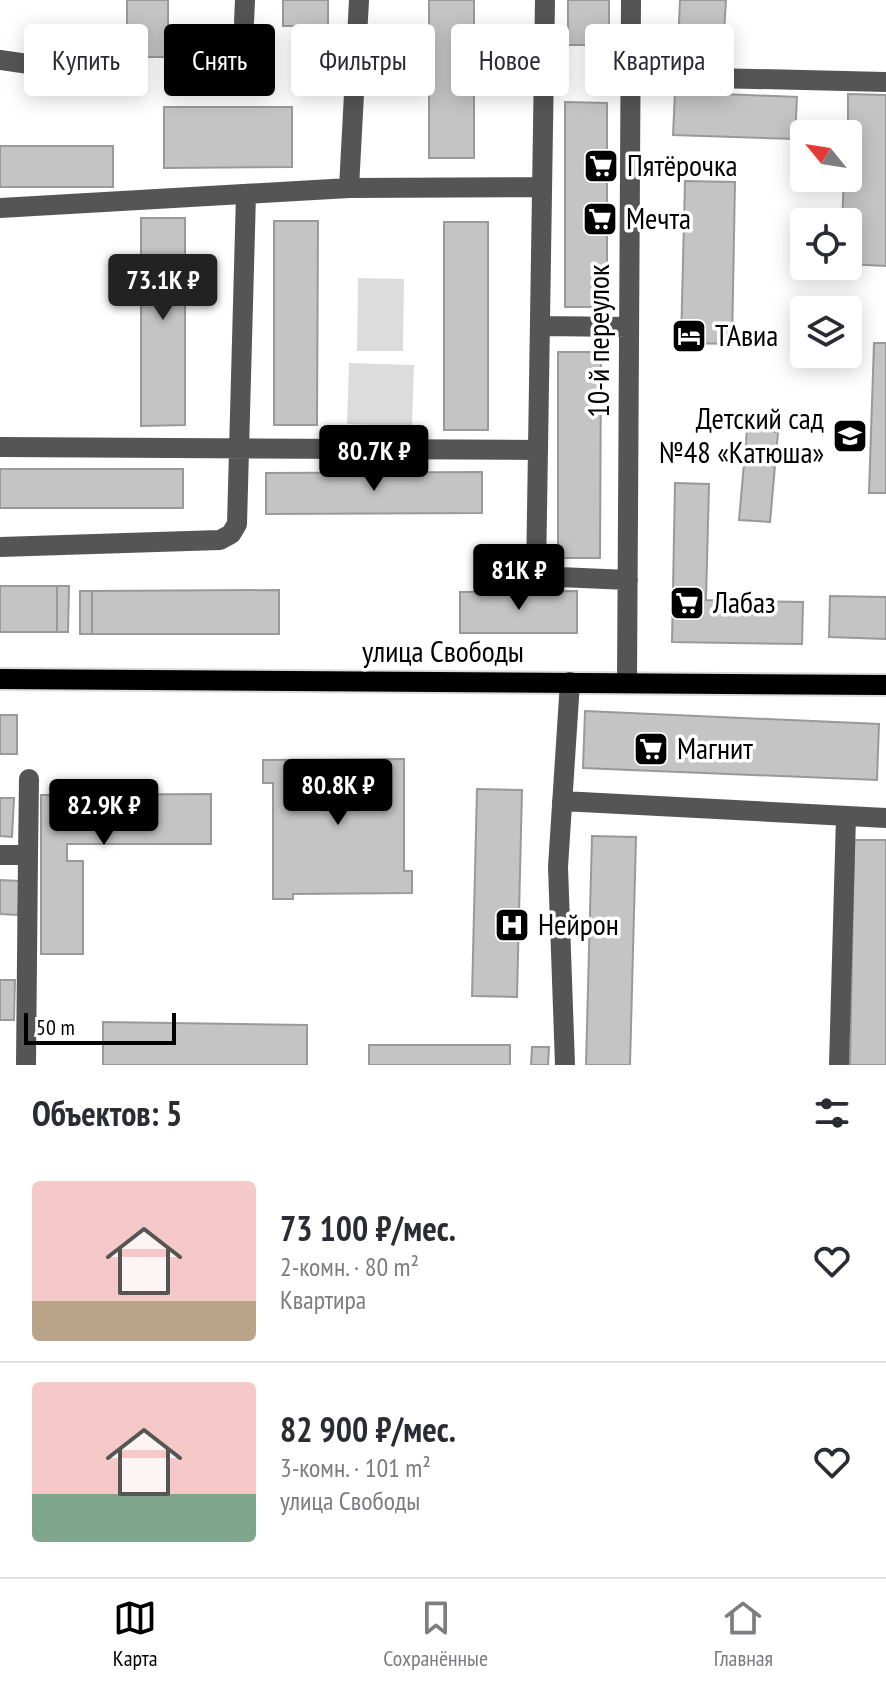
<!DOCTYPE html>
<html lang="ru">
<meta charset="utf-8">
<style>
:root{--surface:#fff;--page:#f2f2f3;--text:#2b2b33;--muted:#7c7c81;--line:#e1e1e2;--accent:#000}
body{margin:0;font-family:"PT Sans Narrow",sans-serif;background:var(--page);color:var(--text);height:100vh;display:flex;flex-direction:column;font-size:30px;white-space:nowrap}
*{box-sizing:border-box;margin:0}
p{font-size:26px;color:var(--muted)}
.icon{flex:none;width:44px;height:44px;fill:none;stroke:currentColor;stroke-width:2;stroke-linecap:round;stroke-linejoin:round}
.map{position:relative;height:1065px;overflow:hidden}
.drawer{display:flex;flex-direction:column;background:var(--surface);flex:1}
.drawer>*{flex:none}
.top-card{position:absolute;left:24px;top:24px;width:838px;height:72px;display:flex;gap:16px}
.needle{width:52px;rotate:300deg}
.fabs{position:absolute;left:790px;top:120px;display:grid;gap:16px}
.fabs a{display:grid;place-items:center;width:72px;height:72px;border-radius:8px;background:var(--surface);box-shadow:0 4px 20px #0003;font-size:40px}
.scale{position:absolute;left:24px;bottom:20px;width:152px;box-sizing:border-box;padding-left:8px;border:4px solid #000;border-top:0;font-size:22px;line-height:28px;white-space:nowrap;color:#000;-webkit-text-stroke:6px #fff;paint-order:stroke}
.price{position:absolute;translate:-50% -68px;padding:0 18px;border-radius:8px;background:var(--accent);color:#fff;font-size:26px;line-height:52px;filter:drop-shadow(0 2px 4px #0008)}
.price::after{content:'';position:absolute;left:50%;top:48px;width:24px;height:18px;margin-left:-12px;background:inherit;clip-path:polygon(0 0,100% 0,50% 100%)}
.price.current{background:#222;color:#fff}
ul{padding:0;list-style:none}
li{display:flex;align-items:center;gap:24px;height:200px;padding:0 32px}
li+li{border-top:2px solid var(--line)}
li span{display:grid;place-items:center;flex:none;width:224px;height:160px;border-radius:8px;color:#555}
li>.icon{margin-inline-start:auto}
span .icon{width:96px;height:96px;fill:#fffc;stroke-width:1}
li b{font-size:34px}
h2{display:flex;justify-content:space-between;align-items:center;height:96px;padding:0 32px;font-size:34px}
.tag{padding:0 28px;border-radius:8px;background:var(--surface);box-shadow:0 4px 20px #0003;font-size:28px;line-height:72px}
.tag.current{background:var(--accent);color:#fff}
.menu{display:flex;justify-content:space-around;align-items:center;height:112px;border-top:2px solid var(--line);background:var(--surface);font-size:22px;color:var(--muted)}
.menu a{display:grid;justify-items:center;gap:4px}
.menu .current{color:var(--accent)}
.map>svg:first-child{display:block}
</style>
<div class="map">
<svg width="886" height="1065" viewBox="0 0 886 1065">
<rect width="100%" height="100%" fill="#fff"/>
<path fill="#dcdcdc" d="M358 278 404 279 403 351H357Z
M349 363 414 365 412 426 347 424Z"/>
<path fill="#c4c4c4" stroke="#999" stroke-width="2" d="M127 0H168V57H127Z
M283 0H328V26H283Z
M429 0H474V158H429Z
M568 0H609V45H568Z
M680 0H726L723 49 678 47Z
M675 92 797 97 795 139 673 135Z
M848 94 886 95V266L848 264V222H842L844 178H848Z
M565 102 607 103V307H565Z
M164 107H292V167L164 168Z
M0 146H113V187H0Z
M685 181 735 182 732 344 681 343Z
M141 218H185V425L141 426Z
M274 221H318L317 425H274Z
M444 222H488V430H444Z
M874 343H886V493H869Z
M558 352H601L600 558H558Z
M747 430 778 432 770 522 739 520Z
M0 469H183V508H0Z
M482 472V513L266 514V473Z
M675 483 709 484 706 600 803 602 802 644 672 642Z
M0 586H57V632H0Z
M57 586H69L68 632H57Z
M279 590V634H92V591Z
M80 591H92V634H80Z
M577 591V633H460V592Z
M830 596 886 597V639L829 637Z
M585 711 879 724 877 780 583 768Z
M0 715H17V754H0Z
M404 759V871H412V893L293 894V899H273V783H263V760Z
M477 789 522 790 517 997 472 996Z
M211 794V844H67V861H83V954H41V795Z
M0 798H14L12 837 0 836Z
M592 836 636 837 630 1065H586Z
M854 840H886V1065H850Z
M0 880 20 881 18 915 0 914Z
M0 980H15L14 1020H0Z
M103 1022 307 1025V1065H103Z
M369 1045H510V1065H369Z
M532 1047H549L548 1065H531Z"/>
<g fill="none" stroke-linecap="round" stroke-linejoin="round">
<g stroke="#dbdbdb" stroke-width="24">
<path id="major" d="M0 679 886 685"/>
</g>
<path stroke="#555" stroke-width="20" d="M545 0 536 576 628 580
M244 22 245 0
M0 60 118 77
M631 76 886 82
M349 188 542 187
M0 208 349 188 359 0
M540 326 629 327
M0 447 538 450
M0 547 220 540 231 534 237 524 246 194
M627 683 631 0
M562 801 886 818
M0 855H28L26 1065
M28 855 29 779
M565 1065 558 867 570 682
M839 1065 846 816"/>
<use href="#major" stroke="#000" stroke-width="20"/>
</g>
<defs>
<g id="supermarket-square" transform="scale(1.8)"><rect x="-9" y="-9" width="18" height="18" rx="4" fill="#000" stroke="#fff"/><path d="M-6-5.5h2.5l.6 2H6L4.5 2H-2.5L-4.4-4H-6ZM-1.5 3.2a1.3 1.3 0 1 0 .1 0ZM3 3.2a1.3 1.3 0 1 0 .1 0Z" fill="#fff"/></g>
<g id="hotel-square" transform="scale(1.8)"><rect x="-9" y="-9" width="18" height="18" rx="4" fill="#000" stroke="#fff"/><path d="M-6-4.5h1.5V1H6V5H4.5V3h-9V5H-6ZM-4 0a1.8 1.8 0 1 1 3.6 0ZM.5 0V-2.5h3Q6-2.5 6 0Z" fill="#fff"/></g>
<g id="school-square" transform="scale(1.8)"><rect x="-9" y="-9" width="18" height="18" rx="4" fill="#000" stroke="#fff"/><path d="M0-5L7-2L0 1L-7-2ZM-4 1L0 2.5L4 1V4Q0 6-4 4Z" fill="#fff"/></g>
<g id="hospital-square" transform="scale(1.8)"><rect x="-9" y="-9" width="18" height="18" rx="4" fill="#000" stroke="#fff"/><path d="M-5-5h3v3.5h4V-5h3V5h-3V1.5h-4V5h-3Z" fill="#fff"/></g>
</defs>
<g fill-rule="evenodd">
<use href="#supermarket-square" x="601" y="166"/>
<use href="#supermarket-square" x="600" y="219"/>
<use href="#hotel-square" x="689" y="336"/>
<use href="#school-square" x="850" y="436"/>
<use href="#supermarket-square" x="687" y="603"/>
<use href="#supermarket-square" x="651" y="749"/>
<use href="#hospital-square" x="512" y="925"/>
</g>
<g text-anchor="middle" stroke-width="7" stroke-linejoin="round" paint-order="stroke">
<g font-size="30" fill="#000" stroke="#fff" text-anchor="start">
<text x="627" y="176">Пятёрочка</text>
<text x="626" y="229">Мечта</text>
<text x="715" y="346">ТАвиа</text>
<text x="824" y="429" text-anchor="end">Детский сад<tspan x="824" dy="34">№48 «Катюша»</tspan></text>
<text x="713" y="613">Лабаз</text>
<text x="677" y="759">Магнит</text>
<text x="538" y="935">Нейрон</text>
</g>
<g font-size="30" fill="#000" stroke="#fff">
<text transform="translate(599 341) rotate(-90)" y="10">10-й переулок</text>
<text x="443" y="662">улица Свободы</text>
</g>
</g>
</svg>
<div class="fabs">
<a><svg class="needle" viewBox="-14 -14 28 28"><path d="M0-13l5 13h-10z" fill="#e53935"/><path d="M0 13l5-13h-10z" fill="#7c7c81"/></svg></a>
<a><svg class="icon" aria-label="locate" viewBox="0 0 24 24"><circle cx="12" cy="12" r="6"/><path d="M12 2v4M12 18v4M2 12h4M18 12h4"/></svg></a>
<a><svg class="icon" aria-label="layers" viewBox="0 0 24 24"><path d="M12 4l9 5-9 5-9-5zM3 14l9 5 9-5"/></svg></a>
</div>
<div class="scale">50 m</div>
<b class="price current" style="left:163px;top:322px">73.1K ₽</b>
<b class="price" style="left:374px;top:493px">80.7K ₽</b>
<b class="price" style="left:519px;top:612px">81K ₽</b>
<b class="price" style="left:338px;top:827px">80.8K ₽</b>
<b class="price" style="left:104px;top:847px">82.9K ₽</b>
<div class="top-card">
<a class="tag">Купить</a>
<a class="tag current">Снять</a>
<a class="tag">Фильтры</a>
<a class="tag">Новое</a>
<a class="tag">Квартира</a>
</div>
</div>
<section class="drawer">
<h2>Объектов: 5<svg class="icon" aria-label="filters" viewBox="0 0 24 24"><path d="M4 7h16M4 17h16"/><circle cx="9" cy="7" r="2"/><circle cx="15" cy="17" r="2"/></svg></h2>
<ul>
<li><span style="background:linear-gradient(#f6c9c9 75%,#b9a48a 0)"><svg class="icon" aria-label="home" viewBox="0 0 24 24"><path d="M3 11l9-7 9 7M6 9v11h12V9"/></svg></span><div><b>73 100 ₽/мес.</b><p>2-комн. · 80 m²</p><p>Квартира</p></div><svg class="icon" aria-label="heart" viewBox="0 0 24 24"><path d="M12 20l-8-8c-3-5 5-10 8-4 3-6 11-1 8 4z"/></svg></li>
<li><span style="background:linear-gradient(#f6c9c9 70%,#7fa58c 0)"><svg class="icon" aria-label="home" viewBox="0 0 24 24"><path d="M3 11l9-7 9 7M6 9v11h12V9"/></svg></span><div><b>82 900 ₽/мес.</b><p>3-комн. · 101 m²</p><p>улица Свободы</p></div><svg class="icon" aria-label="heart" viewBox="0 0 24 24"><path d="M12 20l-8-8c-3-5 5-10 8-4 3-6 11-1 8 4z"/></svg></li>
</ul>
</section>
<nav class="menu">
<a class="current"><svg class="icon" aria-label="map" viewBox="0 0 24 24"><path d="M3 6l6-2 6 2 6-2v14l-6 2-6-2-6 2zM9 4v14M15 6v14"/></svg>Карта</a>
<a><svg class="icon" aria-label="saved" viewBox="0 0 24 24"><path d="M7 4h10v16l-5-4-5 4z"/></svg>Сохранённые</a>
<a><svg class="icon" aria-label="home" viewBox="0 0 24 24"><path d="M3 11l9-7 9 7M6 9v11h12V9"/></svg>Главная</a>
</nav>
